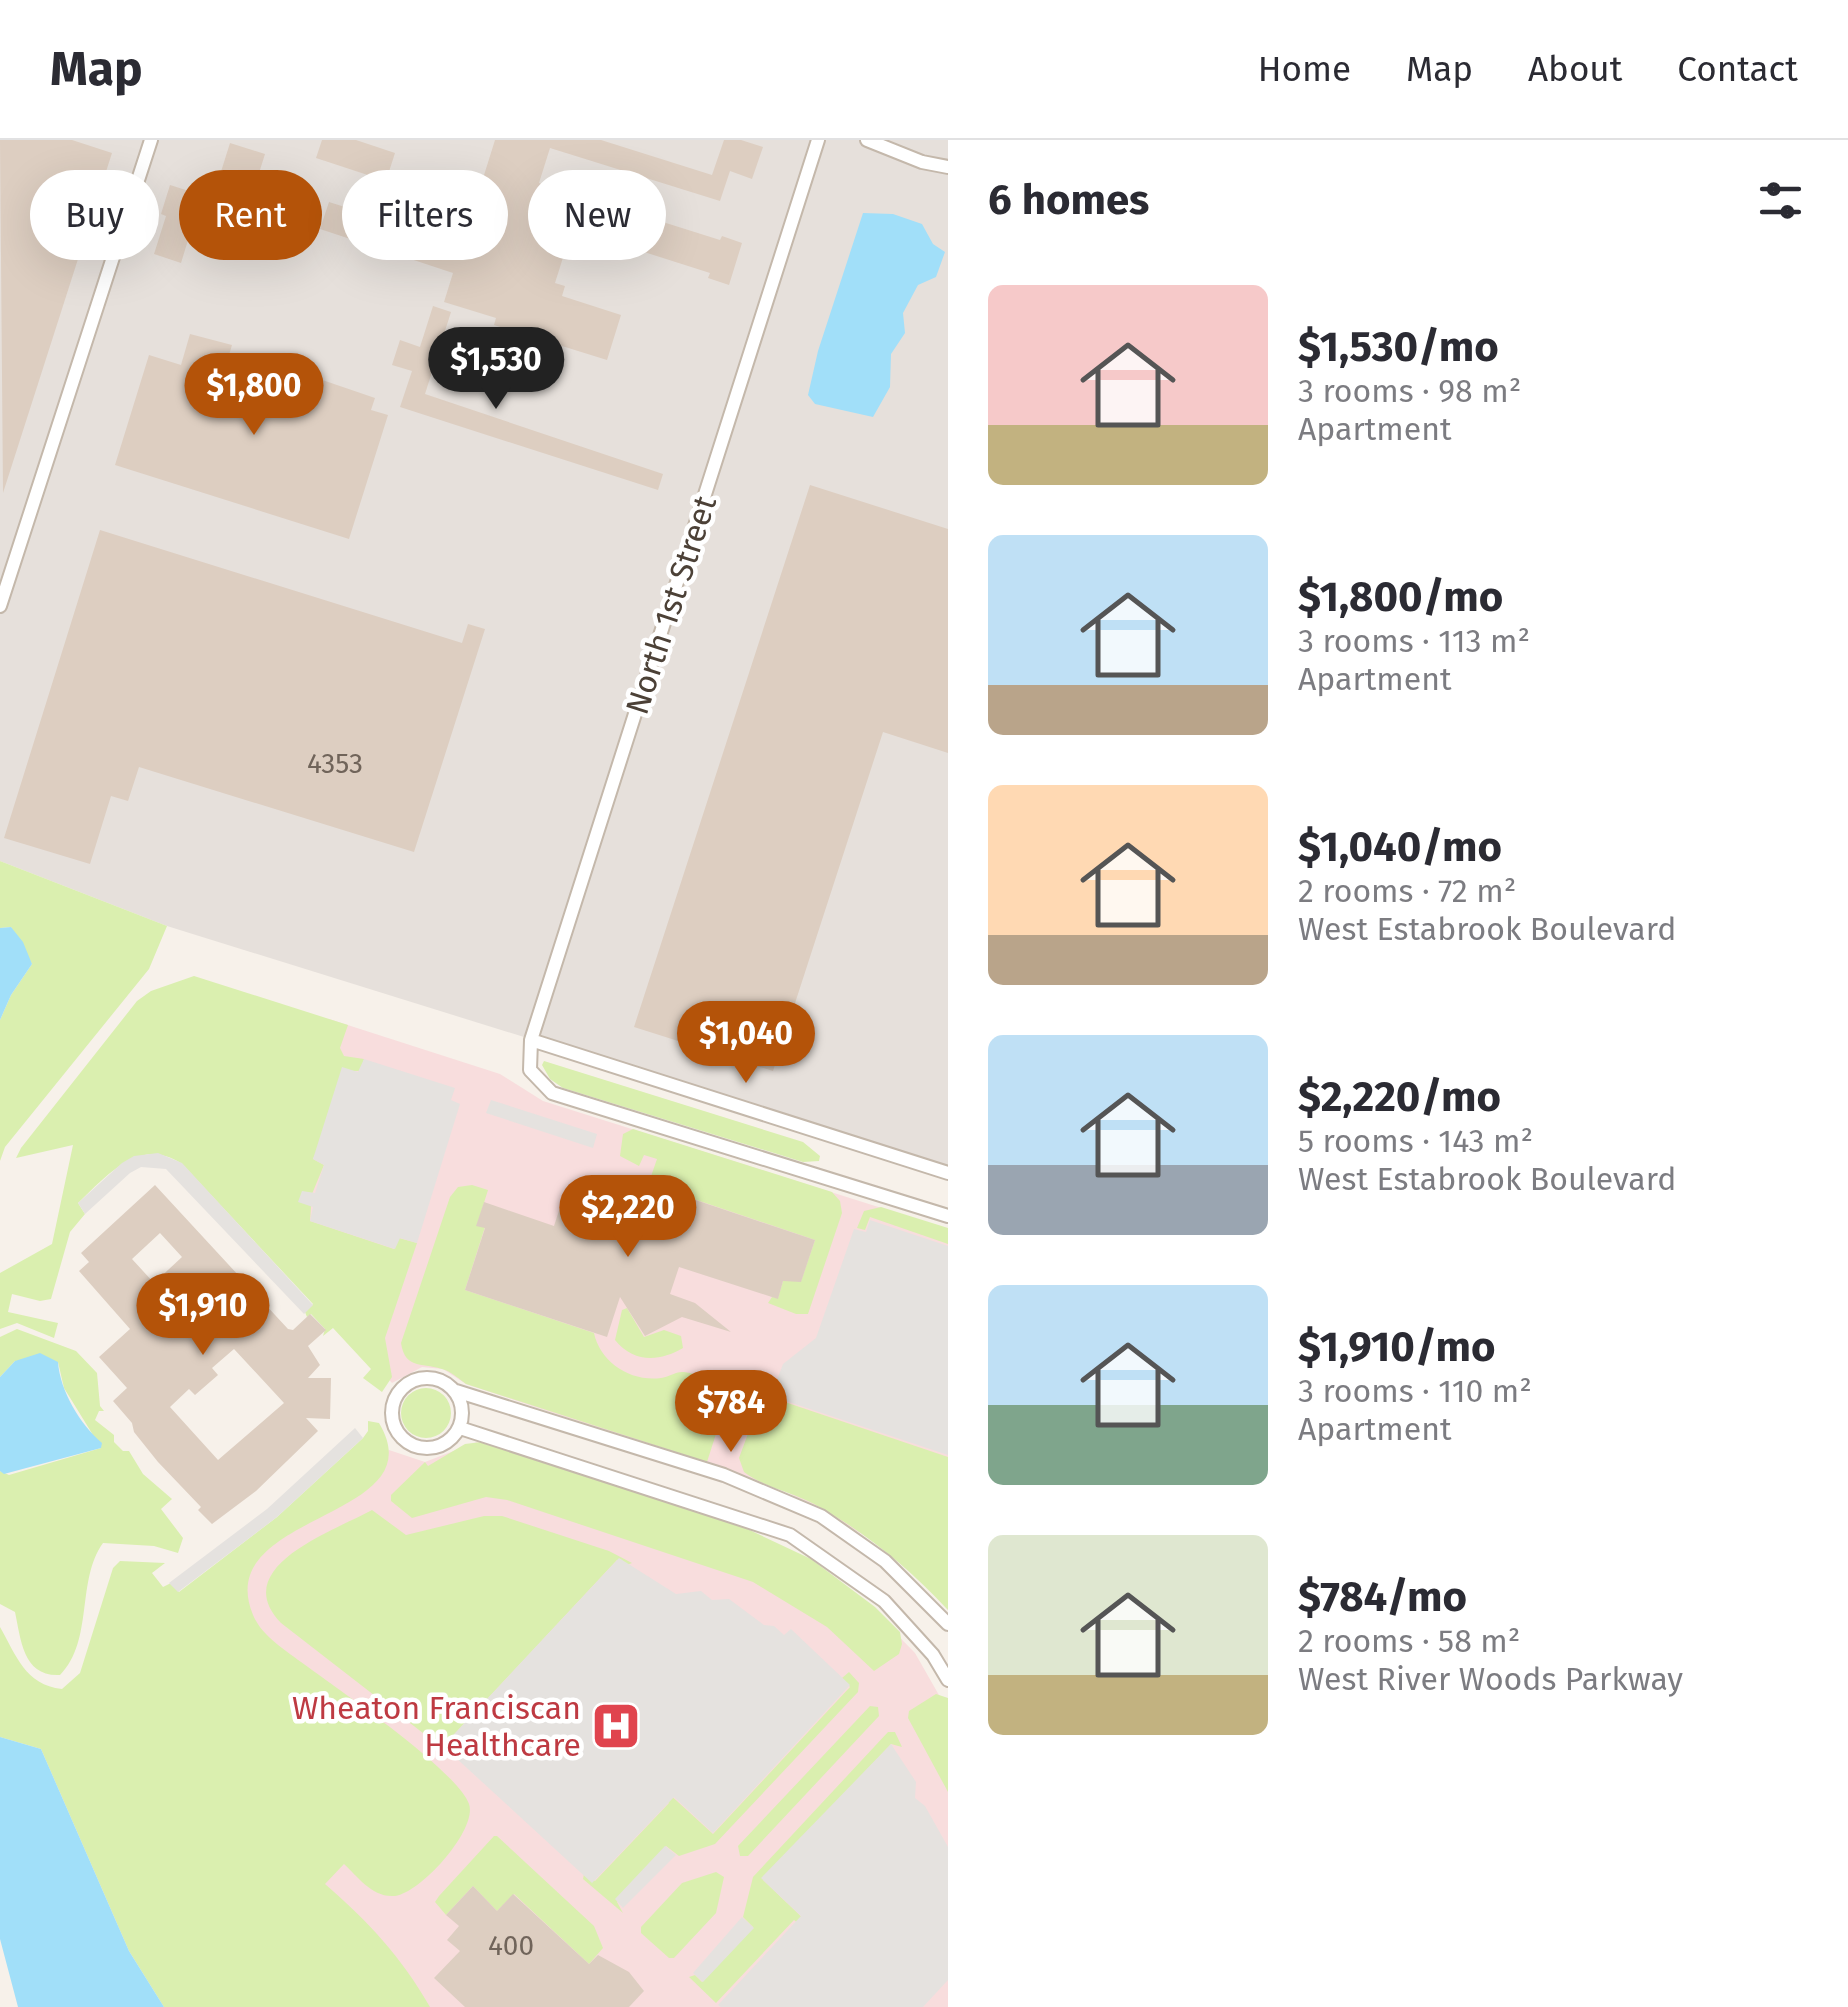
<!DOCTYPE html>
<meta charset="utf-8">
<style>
:root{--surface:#fff;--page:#f7f7f7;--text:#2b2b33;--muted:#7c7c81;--line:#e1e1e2;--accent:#b45309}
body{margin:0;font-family:"Fira Sans",sans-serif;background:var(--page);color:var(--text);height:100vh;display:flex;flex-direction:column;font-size:38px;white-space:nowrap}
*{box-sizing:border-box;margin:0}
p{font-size:32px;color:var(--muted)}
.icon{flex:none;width:55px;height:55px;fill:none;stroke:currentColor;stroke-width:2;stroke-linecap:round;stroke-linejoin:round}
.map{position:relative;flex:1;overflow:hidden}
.drawer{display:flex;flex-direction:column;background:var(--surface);width:900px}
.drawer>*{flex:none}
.hud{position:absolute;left:30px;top:30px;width:768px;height:90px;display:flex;gap:20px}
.price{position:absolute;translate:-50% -85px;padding:0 22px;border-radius:35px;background:var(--accent);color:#fff;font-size:32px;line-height:65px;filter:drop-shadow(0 2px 5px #0008)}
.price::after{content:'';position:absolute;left:50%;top:60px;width:30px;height:22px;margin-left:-15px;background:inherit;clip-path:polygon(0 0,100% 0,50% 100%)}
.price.on{background:#222;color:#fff}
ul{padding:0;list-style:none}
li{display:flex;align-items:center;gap:30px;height:250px;padding:0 40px}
li span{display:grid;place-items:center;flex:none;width:280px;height:200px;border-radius:15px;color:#555}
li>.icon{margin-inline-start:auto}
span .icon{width:120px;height:120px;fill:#fffc;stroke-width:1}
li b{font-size:42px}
h2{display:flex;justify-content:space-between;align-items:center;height:120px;padding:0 40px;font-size:42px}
.pill{padding:0 35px;border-radius:45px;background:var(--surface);box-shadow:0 10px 40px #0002;font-size:35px;line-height:90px}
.pill.on{background:var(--accent);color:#fff}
header{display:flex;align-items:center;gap:60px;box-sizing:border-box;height:140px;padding:0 50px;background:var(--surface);border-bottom:2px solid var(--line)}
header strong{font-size:48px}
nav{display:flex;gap:55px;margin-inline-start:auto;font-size:35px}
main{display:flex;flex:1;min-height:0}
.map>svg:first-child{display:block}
</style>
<header>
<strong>Map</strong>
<nav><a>Home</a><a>Map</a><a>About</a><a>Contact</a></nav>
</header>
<main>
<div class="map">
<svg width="948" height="1867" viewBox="0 0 948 1867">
<rect width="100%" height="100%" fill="#f7f1ea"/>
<path fill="#e6e0db" d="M0 0H948V1029L167 786 0 721Z"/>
<path fill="#f8dddd" d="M329 879 500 934 543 961 948 1089V1470L918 1438 869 1398 780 1348 466 1244 443 1229 422 1227 392 1243 262 1098Z
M477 1302 873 1470 915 1513 948 1571V1867H164L118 1786 301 1601 151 1480 389 1310 425 1322Z"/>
<path fill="#daefaf" d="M0 721 167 786 149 829 5 1007 0 1021V880L11 855 32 824 11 787 0 788Z
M194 836 348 885 340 908 344 916 364 919 360 931H354L313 1019 324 1025 312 1054 310 1081 394 1109 399 1098 417 1103 385 1198 392 1237 382 1252 363 1238 371 1229 333 1188 323 1196 325 1189 311 1174 307 1177 305 1172 313 1164 182 1024C139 996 108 1035 78 1063L85 1074 70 1092 51 1159 40 1161 12 1154 8 1172 58 1183 54 1198 17 1183 0 1189V1133L52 1104 73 1005 16 1018 21 1008 137 861 151 851Z
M544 921 803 1002 820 1016 819 1021 803 1022 563 948 550 939 542 925Z
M633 989 832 1052 840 1061 842 1073 808 1174H796L768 1163 772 1157 778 1158 783 1141H801L815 1100 652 1045 643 1069 640 1068 657 1019 644 1015 639 1026 620 1016 623 994Z
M472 1045 488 1050 477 1085 485 1087 465 1150 594 1193C600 1222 630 1242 661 1238 669 1237 676 1231 684 1232 699 1234 716 1242 731 1247L707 1322 466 1244C460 1240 453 1233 445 1230 425 1222 405 1231 401 1203L450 1057 458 1047Z
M881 1067 948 1088V1104L870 1077 865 1090 857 1088 864 1071Z
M627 1168 644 1197 664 1190 681 1196 683 1208C659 1222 634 1223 615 1200L622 1170Z
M17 1189 76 1211 97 1233 100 1266 104 1271H99L95 1280 114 1295V1302L123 1311H129L143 1334 172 1359 161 1369 183 1398 178 1413 154 1406 103 1403C76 1440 94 1501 60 1535 23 1537 21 1500 15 1472L0 1464V1331L9 1335 101 1308 64 1248 58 1222 15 1221 0 1237V1197Z
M767 1242 773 1245 770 1257 948 1317V1470C908 1427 865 1392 814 1364 792 1352 763 1347 744 1332L739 1318Z
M401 1273a25 25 0 1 1 50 0a25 25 0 1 1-50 0Z
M368 1281 379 1283C438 1381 210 1371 253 1475 262 1496 284 1509 301 1522 336 1548 456 1629 469 1664 478 1690 418 1756 393 1756 372 1757 357 1736 344 1724L325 1744C368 1781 402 1818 430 1867H164L129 1811 41 1609 0 1597V1487C16 1515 25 1545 62 1549L80 1533 113 1428 120 1421 165 1423 152 1433 163 1447 171 1443 179 1452 277 1377 363 1298 368 1291Z
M481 1302 741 1386 811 1419 875 1467 900 1492 902 1504 899 1514 874 1531 827 1487 753 1442 507 1360 486 1357 412 1378 391 1361V1355L425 1322 428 1326 465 1304Z
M372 1370 406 1395 484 1376H502L609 1411 632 1423 627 1425 617 1420 447 1602 450 1614 281 1483C227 1427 334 1391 372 1370Z
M849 1532 859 1543 858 1552 715 1704 679 1716 666 1706 617 1762 623 1773 583 1739 584 1734 595 1741 669 1663 661 1654 666 1651 713 1694 850 1547 842 1538Z
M936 1554 948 1558V1652L908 1578 909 1571Z
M870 1566 878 1567 879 1576 748 1716H740L738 1706Z
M888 1592H895L902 1607 891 1604 763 1740 809 1784 805 1789 794 1780 716 1863 689 1837 695 1835 702 1842 753 1787 743 1777 753 1737Z
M494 1696H497L594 1786 603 1808 589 1824 514 1754 497 1771 473 1746 446 1775 435 1762 439 1756Z
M716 1732 724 1737 716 1773 674 1818H669L641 1793V1787L682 1743Z"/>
<path fill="#e5e2df" d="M364 919 455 948 451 960 460 964 417 1103 400 1098 395 1109 310 1081 313 1067 298 1062 302 1051 315 1053 324 1025 313 1019 342 927 358 932Z
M491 960 597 994 593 1008 486 973Z
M158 1013 182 1023 313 1165 304 1174 166 1029 141 1027 130 1033 85 1074 78 1063 122 1023 134 1016Z
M870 1080 948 1106V1315L771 1256 783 1224 816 1198 854 1089 866 1092Z
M355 1288 363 1298 277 1377 178 1452 169 1443 267 1369Z
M619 1418 676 1454 701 1451 712 1460 729 1459 764 1485 774 1486 784 1495 791 1489 850 1545 713 1693 674 1657 592 1743 443 1606Z
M891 1604 916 1642 915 1658 925 1666 948 1707V1840L923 1867H721L718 1865 801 1776 761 1738Z
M665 1706 676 1715 623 1768 615 1759Z
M742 1777 754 1788 703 1842 693 1833Z"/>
<path fill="#a1dff9" d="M863 73 893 74 922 84 933 104 945 112 936 137 918 145 903 173 905 193 891 214 890 247 873 277 815 264 808 255 818 211Z
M11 787 23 802 32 824 11 855 0 880V788Z
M40 1213 58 1222C60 1251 80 1284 102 1303L101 1308 4 1334 0 1331V1237L15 1221Z
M0 1597 41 1609 129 1811 164 1867H18L0 1799Z"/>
<path fill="#ddcec1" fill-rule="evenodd" d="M0 0H72L112 13 3 353Z
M322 0H356L395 13 386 41 316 18Z
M495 0H601L712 35 724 0H741L763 7 752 39 730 31 720 61 550 8 539 43 720 100 722 96 742 103 729 145 708 138 710 133 572 89 555 143 565 146 562 156 621 175 607 220 494 185 496 178 444 162 453 133 320 89 329 62 373 76 371 81 459 115Z
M230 3 265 14 248 68 213 57Z
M170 45 211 58 202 87 193 84 181 123 154 114 166 76 161 74Z
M433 166 451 172 425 254 663 334 658 350 400 267 412 231 392 225 400 200 420 207Z
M190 194 232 205 222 238 246 245 250 233 291 247 296 231 375 258 371 270 388 275 349 399 115 325 149 215 181 225Z
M810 345 948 389V613L883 592 773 931 634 887Z
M100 390 462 503 468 484 485 489 414 712 139 627 128 661 111 656 90 724 4 698Z
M155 1045 288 1189 293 1190 310 1174 326 1190 308 1206 320 1225 308 1238H331L330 1279 306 1278 318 1291 256 1351 212 1384 198 1370 201 1367 158 1322 134 1292 132 1283 113 1261 127 1248 99 1217 130 1189 79 1131 89 1122 81 1113ZM160 1093 182 1117 154 1143 132 1119ZM234 1209 284 1263 218 1320 170 1267 189 1249 195 1255 218 1235 212 1228Z
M651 1045 815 1100 801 1142 783 1141 778 1159 679 1127 670 1154 695 1163 731 1192 682 1177 645 1196 620 1157 607 1197 465 1150 485 1088 476 1086 484 1062 554 1086 565 1052 641 1077Z
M473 1746 497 1771 513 1754 589 1824 598 1815 629 1832 644 1851 629 1867H465L434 1838 460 1811 447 1800 459 1786 446 1775Z"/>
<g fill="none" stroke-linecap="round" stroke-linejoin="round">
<g stroke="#c4b8ab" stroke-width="16">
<path id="minor" d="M818 0 531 900 530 930 552 953 948 1076
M867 0 922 22 948 27
M0 466 151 0
M531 900 948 1033
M392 1273a35 35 0 1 1 70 0a35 35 0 1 1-70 0Z
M456 1251 724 1335 821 1376 885 1421 948 1484
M460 1288 790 1395 884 1461 933 1515 948 1540"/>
</g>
<use href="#minor" stroke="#fff" stroke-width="12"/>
</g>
<defs>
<g id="hospital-square" transform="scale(2.5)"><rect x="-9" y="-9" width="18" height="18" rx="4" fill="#e0444e" stroke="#fff"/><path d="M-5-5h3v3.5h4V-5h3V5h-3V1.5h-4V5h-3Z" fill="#fff"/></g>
</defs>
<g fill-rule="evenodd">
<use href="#hospital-square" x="616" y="1586"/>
</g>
<g text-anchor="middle" stroke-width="9" stroke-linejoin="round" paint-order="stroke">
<g font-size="28" fill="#70645a">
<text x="335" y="633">4353</text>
<text x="511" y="1815">400</text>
</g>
<g font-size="32" fill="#4c4137" stroke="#fff">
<text transform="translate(671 465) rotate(-72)" y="11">North 1st Street</text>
</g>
<g font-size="32" fill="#be3a42" stroke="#fff" text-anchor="end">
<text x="581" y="1579">Wheaton Franciscan<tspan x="581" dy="37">Healthcare</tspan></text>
</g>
</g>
</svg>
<b class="price on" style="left:496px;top:272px">$1,530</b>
<b class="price" style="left:254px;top:298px">$1,800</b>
<b class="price" style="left:746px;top:946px">$1,040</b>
<b class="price" style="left:628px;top:1120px">$2,220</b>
<b class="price" style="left:203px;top:1218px">$1,910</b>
<b class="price" style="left:731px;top:1315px">$784</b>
<div class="hud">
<a class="pill">Buy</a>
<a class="pill on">Rent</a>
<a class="pill">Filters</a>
<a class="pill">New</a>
</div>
</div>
<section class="drawer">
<h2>6 homes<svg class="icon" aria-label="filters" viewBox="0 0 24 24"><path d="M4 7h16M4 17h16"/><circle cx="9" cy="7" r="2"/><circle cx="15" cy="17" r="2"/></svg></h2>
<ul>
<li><span style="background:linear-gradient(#f6c9c9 70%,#c2b280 0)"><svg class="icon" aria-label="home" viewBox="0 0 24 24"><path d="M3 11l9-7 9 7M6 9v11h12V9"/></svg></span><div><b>$1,530/mo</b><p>3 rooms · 98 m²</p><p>Apartment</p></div></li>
<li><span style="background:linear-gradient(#bfe0f5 75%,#b9a48a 0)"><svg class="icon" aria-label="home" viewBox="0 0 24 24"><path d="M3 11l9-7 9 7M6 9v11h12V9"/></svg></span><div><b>$1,800/mo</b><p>3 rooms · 113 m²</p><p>Apartment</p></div></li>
<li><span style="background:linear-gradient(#ffd9b3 75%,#b9a48a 0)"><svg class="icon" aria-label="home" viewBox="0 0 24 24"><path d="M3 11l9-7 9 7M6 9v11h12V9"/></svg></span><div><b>$1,040/mo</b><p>2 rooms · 72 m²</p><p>West Estabrook Boulevard</p></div></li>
<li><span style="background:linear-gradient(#bfe0f5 65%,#9aa5b1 0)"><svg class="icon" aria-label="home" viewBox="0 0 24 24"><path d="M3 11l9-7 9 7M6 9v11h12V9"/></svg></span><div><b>$2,220/mo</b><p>5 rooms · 143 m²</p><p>West Estabrook Boulevard</p></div></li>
<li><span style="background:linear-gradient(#bfe0f5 60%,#7fa58c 0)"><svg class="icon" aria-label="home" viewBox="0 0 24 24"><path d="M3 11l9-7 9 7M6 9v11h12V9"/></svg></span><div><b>$1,910/mo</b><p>3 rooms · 110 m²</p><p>Apartment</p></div></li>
<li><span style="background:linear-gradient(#dfe7d0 70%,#c2b280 0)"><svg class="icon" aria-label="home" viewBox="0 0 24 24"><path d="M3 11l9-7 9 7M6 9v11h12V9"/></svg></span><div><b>$784/mo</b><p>2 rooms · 58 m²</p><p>West River Woods Parkway</p></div></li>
</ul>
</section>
</main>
